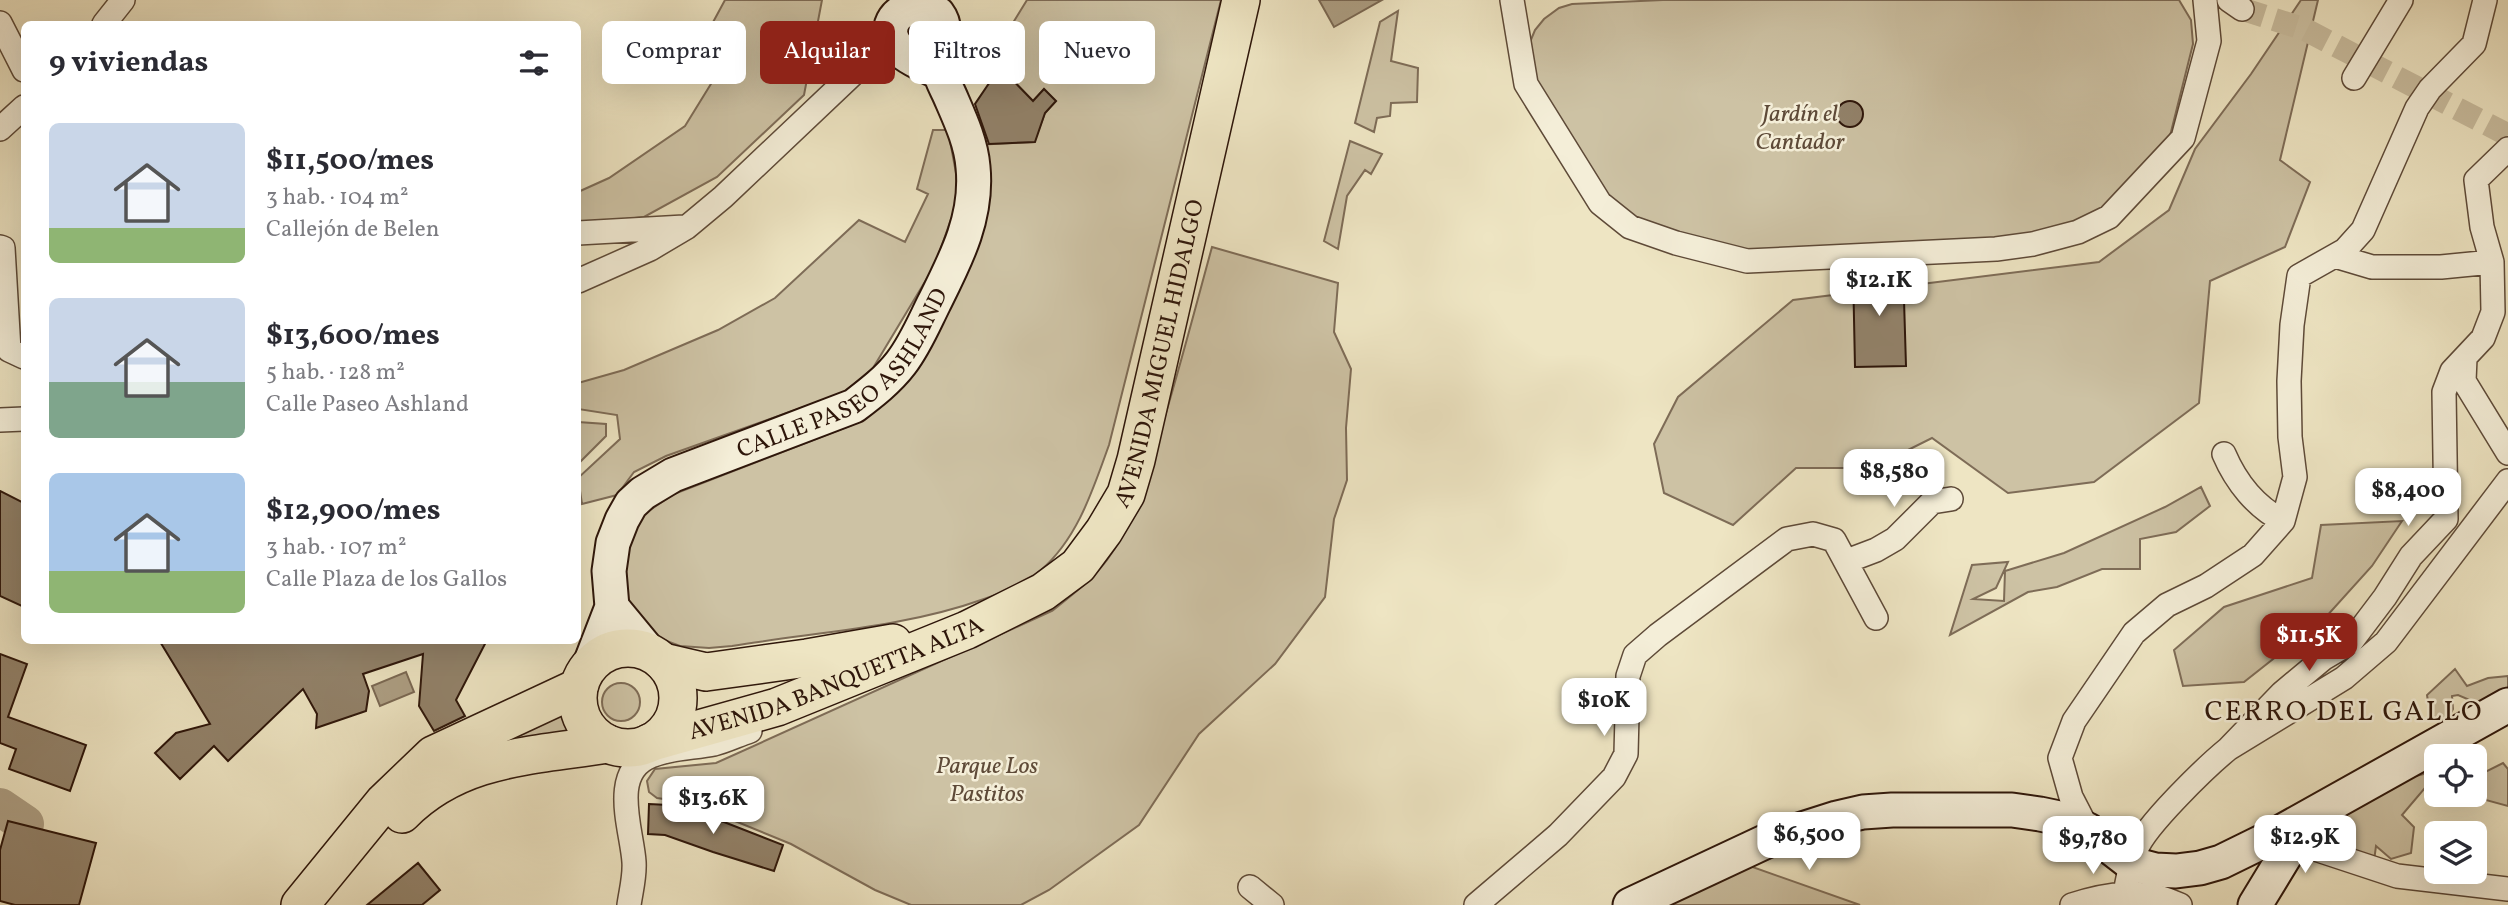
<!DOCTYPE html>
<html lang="es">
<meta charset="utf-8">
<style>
:root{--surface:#fff;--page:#f7f7f7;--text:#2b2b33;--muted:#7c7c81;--accent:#8f2418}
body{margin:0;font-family:Vollkorn,serif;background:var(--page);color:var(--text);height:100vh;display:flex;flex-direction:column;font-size:26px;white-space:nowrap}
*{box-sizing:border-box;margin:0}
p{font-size:23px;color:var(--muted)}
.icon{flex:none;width:38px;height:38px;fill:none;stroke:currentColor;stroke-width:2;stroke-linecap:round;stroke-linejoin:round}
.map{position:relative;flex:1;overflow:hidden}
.side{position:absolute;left:21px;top:21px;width:560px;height:623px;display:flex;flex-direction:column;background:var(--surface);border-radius:10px;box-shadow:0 7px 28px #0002}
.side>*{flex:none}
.top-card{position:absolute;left:602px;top:21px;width:665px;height:63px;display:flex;gap:14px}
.fabs{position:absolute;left:2424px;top:744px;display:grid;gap:14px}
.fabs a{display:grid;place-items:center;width:63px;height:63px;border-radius:10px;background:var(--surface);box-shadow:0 7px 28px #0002;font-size:35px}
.price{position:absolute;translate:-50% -60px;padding:0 16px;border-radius:14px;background:#fff;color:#222;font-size:23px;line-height:46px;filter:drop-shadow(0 2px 4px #0008)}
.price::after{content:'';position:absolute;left:50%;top:42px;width:21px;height:16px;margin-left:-10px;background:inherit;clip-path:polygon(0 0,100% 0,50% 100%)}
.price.selected{background:var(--accent);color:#fff}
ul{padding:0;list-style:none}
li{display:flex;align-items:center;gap:21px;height:175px;padding:0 28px}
li span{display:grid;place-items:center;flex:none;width:196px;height:140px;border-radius:10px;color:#555}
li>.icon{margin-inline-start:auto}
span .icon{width:84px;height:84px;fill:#fffc;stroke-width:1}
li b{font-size:30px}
h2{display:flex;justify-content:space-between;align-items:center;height:84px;padding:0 28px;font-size:30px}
.tag{padding:0 24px;border-radius:10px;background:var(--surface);box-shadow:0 7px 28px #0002;font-size:24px;line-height:63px}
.tag.selected{background:var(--accent);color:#fff}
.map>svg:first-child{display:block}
</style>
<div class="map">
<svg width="2508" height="905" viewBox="0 0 2508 905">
<rect width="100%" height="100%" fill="#eee5c3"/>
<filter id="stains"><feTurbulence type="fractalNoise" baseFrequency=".00286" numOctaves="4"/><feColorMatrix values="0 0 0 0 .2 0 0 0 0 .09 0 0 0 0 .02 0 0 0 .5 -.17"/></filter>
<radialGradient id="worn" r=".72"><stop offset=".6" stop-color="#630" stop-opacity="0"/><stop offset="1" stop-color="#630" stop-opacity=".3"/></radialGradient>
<path fill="#cdc2a4" stroke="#7e6c57" stroke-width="2" d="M725 0H822L804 95 717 177 644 217 578 224V192L609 178 685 126 722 66 705 37Z
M1027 0H1221L1109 445C1093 489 1078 538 1041 570 1024 585 1005 592 984 599 903 628 816 632 732 646L709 648 680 646 648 634 621 600 618 554 634 525 644 514 674 494 852 425 876 409 942 307 974 145 1034 142 1045 113 1056 101 1044 89 1033 101 1000 67V44Z
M1663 0H2179L2191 20 2193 44 2170 136 2107 209 2055 230 1997 241 1761 255 1642 226 1614 206 1534 85 1530 42 1535 30 1544 19 1559 8 1572 4Z
M2301 0H2318L2280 160 2310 182 2285 247 2210 281 2199 403 2094 482 2008 493 1932 438 1872 468H1796L1733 525 1664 493 1654 444 1678 397 1793 300 2099 262 2169 210 2195 149 2251 74Z
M1398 11 1391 61 1418 68 1417 102 1391 103 1390 116 1377 118 1374 132 1355 123 1380 22Z
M920 26 930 33 927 47 920 51 907 34 912 28Z
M933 130H948L956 173 957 202 935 265 873 368 843 393 666 456 634 472 617 495 582 504 578 478 620 439 617 415 578 409V383L624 370 718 330 775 298 859 220 905 242 928 194 917 189Z
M1350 141 1382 154 1371 174 1365 170 1347 196 1338 249 1324 241Z
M1212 247 1338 283 1334 332 1351 369 1346 428 1347 480 1334 519 1325 597 1275 664 1199 734 1139 825 1049 890 1021 905H911L875 890 791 844 691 803 657 798 649 792 647 781 655 769 716 763 1052 611C1072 595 1092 580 1107 560 1134 524 1147 475 1160 433 1179 371 1195 309 1212 247Z
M578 422 606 424V436L578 464Z
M2201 487 2210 506 2176 532 2140 539V569H2102L2057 587 2028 592 1950 635 1972 565 2008 562 1996 588 1973 599 2004 601 2005 571 2064 553 2165 507Z
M2402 521 2372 566 2325 618 2244 682 2183 686 2174 650 2224 607 2312 578 2321 525Z
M2455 669 2467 686 2488 678 2508 676V694L2486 707 2458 695 2452 696 2453 709 2446 722 2430 715 2427 695Z
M602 702a19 19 0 1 1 38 0a19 19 0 1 1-38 0Z
M571 705 579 728 465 762Z
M2503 763 2508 769V806L2482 799 2475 788V777Z
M2436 771V775L2402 815 2414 827 2411 853 2391 859 2376 846 2374 861 2339 851 2331 818 2387 783Z
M1730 859 1860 905H1664Z"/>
<path fill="#ad9f84" stroke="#7a6853" stroke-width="2" d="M1319 0H1382L1334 27Z
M406 672 414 692 380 706 372 686Z"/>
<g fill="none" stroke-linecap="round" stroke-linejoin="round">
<path stroke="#ad9f84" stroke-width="38" d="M0 807 25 824"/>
</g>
<path fill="#92826a" stroke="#2e160a" stroke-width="2" d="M1000 67 1033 101 1044 89 1056 101 1045 113 1035 142 989 144 975 104Z
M1837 114a13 13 0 1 1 26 0a13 13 0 1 1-26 0Z
M1903 267 1906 366 1855 367 1853 270Z
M0 491 24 503V607L0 596Z
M159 640H487L456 700 465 716 434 731 419 706 423 654 363 674 369 691 366 711 316 728 317 714 303 689 228 761 214 746 180 779 155 753 176 733 210 724Z
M0 654 27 664 8 717 86 745 70 791 9 769 16 749 0 743Z
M649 804 668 805 724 822 783 845 774 871 713 852 665 835 648 834Z
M8 821 96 843 79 905H15L0 901V850Z
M418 863 440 890 422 905H367Z"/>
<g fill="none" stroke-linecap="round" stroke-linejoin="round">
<path stroke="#c8bc9e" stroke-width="23" stroke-dasharray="23 11" stroke-linecap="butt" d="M2242 9 2304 29 2508 135"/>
<g stroke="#5e4a38" stroke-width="26">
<path id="street" d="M1512 0 1526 84 1600 203 1630 227 1676 243 1747 261 1996 249 2033 244 2078 232 2109 217 2183 138 2209 41 2205 0
M2229 0 2242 9
M0 23 24 70
M104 24 123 0
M2354 78 2401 0
M0 129 24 107
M578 233 684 227
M0 247 3 248 9 350 24 357
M2335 256 2372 267H2441L2492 262
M578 281 650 249 687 227 723 197 892 37
M2465 358 2464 381 2508 453
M0 420 24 419
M2224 454C2236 482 2256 507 2283 521
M1847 561 1876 550 1895 539 1932 502 1951 499
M2228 749 2282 693 2324 658 2351 642 2385 597 2411 556 2446 519 2444 392 2452 371 2483 338 2493 312 2492 262 2482 227 2476 180 2508 149
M2088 830 2071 797 2060 758 2074 721 2134 633 2167 605 2206 586 2253 555 2283 521 2295 477 2290 437 2289 381 2292 325 2299 276 2345 250 2363 230 2417 108 2430 89 2474 44 2485 0
M2294 842 2397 876 2508 889
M1250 887 1272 905
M2125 893C2128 879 2130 863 2136 850 2145 826 2206 767 2228 749L2344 678 2386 642 2508 481
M629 905C631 891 635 876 634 862 632 830 609 772 651 756 670 748 694 748 714 744 726 741 738 735 750 731
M1476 905 1558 835 1614 777 1626 754 1628 676 1635 655 1658 635 1787 539 1813 534 1834 540 1876 618
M2072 905C2108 893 2144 888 2180 905"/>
</g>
<g stroke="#2e160a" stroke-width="37">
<g id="secondary">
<path d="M612 607 650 653"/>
<path id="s1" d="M590 664 612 607 609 571 613 543 622 520 631 504 643 493 673 475 854 406C871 393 888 380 901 363 915 345 924 323 934 303 956 259 978 217 973 167 971 142 960 119 950 96 947 89 941 79 940 72 938 53 951 31 938 14 922 0 887 9 891 35 895 55 924 64 940 73"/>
<path d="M1630 905 1771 839 1837 818 1863 812 1892 810H2012L2040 814 2064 819 2088 830 2132 864 2155 870 2176 871 2200 868 2221 862 2272 837 2508 705"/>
<path d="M2255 905 2308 818"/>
</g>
</g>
<g stroke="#2e160a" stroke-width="40">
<g id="primary">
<circle cx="628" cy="698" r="50"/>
<path d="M663 662 706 672 807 658 893 643"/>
<path id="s2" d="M649 743 777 707 967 630 1043 592 1078 566 1104 531 1126 494 1136 460 1241 0"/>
<path d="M402 814C459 756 532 756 608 744"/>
<path d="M300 905 384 802 433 755 579 687"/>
</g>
</g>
<use href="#street" stroke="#f4eed8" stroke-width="23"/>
<use href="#secondary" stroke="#f4eed8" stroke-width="33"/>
<use href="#primary" stroke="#eee5c3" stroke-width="37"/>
</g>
<g text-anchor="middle" stroke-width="5" stroke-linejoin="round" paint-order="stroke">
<g font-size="24" font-style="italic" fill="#5e4a38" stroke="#f4eed8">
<text x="1800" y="121">Jardín el<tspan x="1800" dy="28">Cantador</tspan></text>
<text x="987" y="773">Parque Los<tspan x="987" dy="28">Pastitos</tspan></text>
</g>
<g font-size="24" fill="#2e160a" stroke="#f4eed8">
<text dy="8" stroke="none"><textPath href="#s2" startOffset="698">AVENIDA MIGUEL HIDALGO</textPath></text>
<text dy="8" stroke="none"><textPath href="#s1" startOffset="425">CALLE PASEO ASHLAND</textPath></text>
<text dy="8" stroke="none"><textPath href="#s2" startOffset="198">AVENIDA BANQUETTA ALTA</textPath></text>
</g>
<g font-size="28" letter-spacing="2" fill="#2e160a" stroke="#f4eed8">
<text x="2344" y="720">CERRO DEL GALLO</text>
</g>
</g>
<rect width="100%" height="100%" filter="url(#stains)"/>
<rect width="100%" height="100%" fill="url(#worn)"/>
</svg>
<div class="fabs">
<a><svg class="icon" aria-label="locate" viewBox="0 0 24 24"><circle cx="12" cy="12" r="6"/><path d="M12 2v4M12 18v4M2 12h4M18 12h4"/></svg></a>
<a><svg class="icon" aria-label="layers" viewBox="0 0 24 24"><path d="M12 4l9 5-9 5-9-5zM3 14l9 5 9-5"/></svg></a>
</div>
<b class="price" style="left:1879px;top:318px">$12.1K</b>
<b class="price" style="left:1894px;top:509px">$8,580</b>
<b class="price" style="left:2408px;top:528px">$8,400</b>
<b class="price selected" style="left:2309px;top:673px">$11.5K</b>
<b class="price" style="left:1604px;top:738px">$10K</b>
<b class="price" style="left:713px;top:836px">$13.6K</b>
<b class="price" style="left:1809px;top:872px">$6,500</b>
<b class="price" style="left:2305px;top:875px">$12.9K</b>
<b class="price" style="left:2093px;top:876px">$9,780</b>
<div class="top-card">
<a class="tag">Comprar</a>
<a class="tag selected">Alquilar</a>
<a class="tag">Filtros</a>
<a class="tag">Nuevo</a>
</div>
<section class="side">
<h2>9 viviendas<svg class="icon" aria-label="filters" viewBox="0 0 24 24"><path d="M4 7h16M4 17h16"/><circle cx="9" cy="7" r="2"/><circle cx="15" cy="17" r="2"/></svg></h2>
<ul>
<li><span style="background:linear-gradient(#c9d6e8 75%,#8fb573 0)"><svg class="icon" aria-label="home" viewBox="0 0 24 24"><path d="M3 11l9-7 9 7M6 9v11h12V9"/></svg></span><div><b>$11,500/mes</b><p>3 hab. · 104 m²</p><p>Callejón de Belen</p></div></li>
<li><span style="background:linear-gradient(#c9d6e8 60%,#7fa58c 0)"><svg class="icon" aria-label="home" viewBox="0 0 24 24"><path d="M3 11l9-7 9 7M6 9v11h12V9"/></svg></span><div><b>$13,600/mes</b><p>5 hab. · 128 m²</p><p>Calle Paseo Ashland</p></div></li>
<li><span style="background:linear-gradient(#a9c7e8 70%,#8fb573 0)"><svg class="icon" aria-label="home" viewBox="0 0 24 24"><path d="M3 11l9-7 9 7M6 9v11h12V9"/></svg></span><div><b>$12,900/mes</b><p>3 hab. · 107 m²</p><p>Calle Plaza de los Gallos</p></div></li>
</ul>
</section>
</div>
